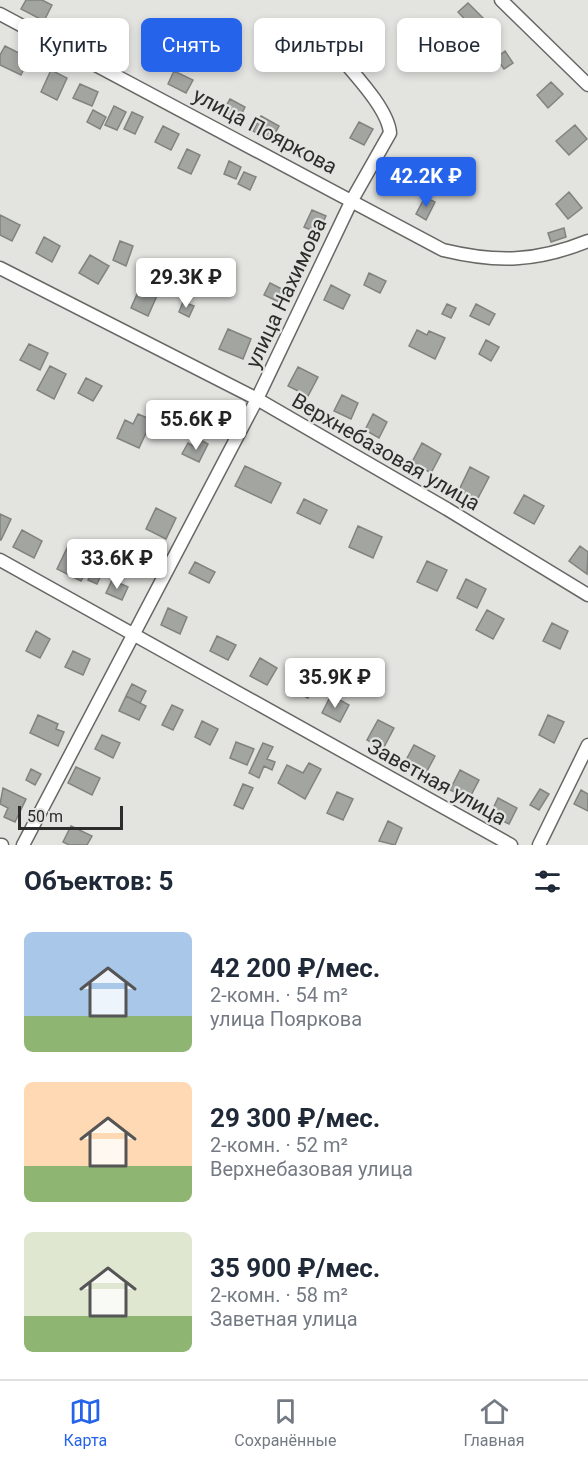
<!DOCTYPE html>
<html lang="ru">
<meta charset="utf-8">
<style>
:root{--surface:#fff;--page:#f6f6f7;--text:#1f2937;--muted:#747a83;--line:#e0e1e3;--accent:#2563eb}
body{margin:0;font-family:Roboto,sans-serif;background:var(--page);color:var(--text);height:100vh;display:flex;flex-direction:column;font-size:22px;white-space:nowrap}
*{box-sizing:border-box;margin:0}
p{font-size:20px;color:var(--muted)}
.icon{flex:none;width:33px;height:33px;fill:none;stroke:currentColor;stroke-width:2;stroke-linecap:round;stroke-linejoin:round}
.map{position:relative;height:845px;overflow:hidden}
.drawer{display:flex;flex-direction:column;background:var(--surface);flex:1}
.drawer>*{flex:none}
.guide{position:absolute;left:18px;top:18px;width:552px;height:54px;display:flex;gap:12px}
.scale{position:absolute;left:18px;bottom:15px;width:105px;box-sizing:border-box;padding-left:6px;border:3px solid #2c2d2b;border-top:0;font-size:16px;line-height:21px;white-space:nowrap;color:#2c2d2b;-webkit-text-stroke:4px #e3e4e0;paint-order:stroke}
.price{position:absolute;translate:-50% -51px;padding:0 14px;border-radius:6px;background:#fff;color:#222;font-size:20px;line-height:39px;filter:drop-shadow(0 2px 3px #0008)}
.price::after{content:'';position:absolute;left:50%;top:36px;width:18px;height:14px;margin-left:-9px;background:inherit;clip-path:polygon(0 0,100% 0,50% 100%)}
.price.selected{background:var(--accent);color:#fff}
ul{padding:0;list-style:none}
li{display:flex;align-items:center;gap:18px;height:150px;padding:0 24px}
li span{display:grid;place-items:center;flex:none;width:168px;height:120px;border-radius:9px;color:#555}
li>.icon{margin-inline-start:auto}
span .icon{width:72px;height:72px;fill:#fffc;stroke-width:1}
li b{font-size:26px}
h2{display:flex;justify-content:space-between;align-items:center;height:72px;padding:0 24px;font-size:26px}
.pill{padding:0 21px;border-radius:9px;background:var(--surface);box-shadow:0 3px 9px #0003;font-size:21px;line-height:54px}
.pill.selected{background:var(--accent);color:#fff}
.tabs{display:flex;justify-content:space-around;align-items:center;height:84px;border-top:2px solid var(--line);background:var(--surface);font-size:16px;color:var(--muted)}
.tabs a{display:grid;justify-items:center;gap:3px}
.tabs .selected{color:var(--accent)}
.map>svg:first-child{display:block}
</style>
<div class="map">
<svg width="588" height="845" viewBox="0 0 588 845">
<rect width="100%" height="100%" fill="#e3e4e0"/>
<path fill="#a3a5a1" stroke="#82837f" stroke-width="1.5" d="M26 0H42L52 5 44 21 21 9Z
M468 3 489 24 479 34 458 12Z
M5 46 29 58 21 75 0 65V55Z
M317 46 328 61 315 71 304 55Z
M505 51 513 63 504 69 496 58Z
M51 70 67 78 57 100 41 92Z
M174 71 193 80 186 93 168 84Z
M551 82 563 94 548 108 537 95Z
M80 84 98 92 92 106 73 98Z
M230 99 245 107 238 121 222 113Z
M114 106 126 112 117 130 105 125Z
M93 110 106 117 100 129 87 122Z
M132 112 143 117 135 134 124 129Z
M261 116 279 126 271 141 253 131Z
M359 122 373 129 364 145 350 138Z
M575 125 587 139 569 155 556 141Z
M163 126 179 134 171 150 155 142Z
M187 149 200 155 191 174 178 168Z
M229 161 241 167 236 179 224 174Z
M244 172 256 177 250 190 238 184Z
M569 192 582 208 568 219 556 204Z
M425 197 435 202 426 220 416 214Z
M312 210 326 216 318 233 304 227Z
M0 215 20 225 12 241 0 235Z
M564 228 566 237 551 242 548 233Z
M44 237 60 246 52 262 36 253Z
M120 241 133 246 126 266 113 260Z
M90 255 109 266 98 284 79 273Z
M369 273 386 281 380 293 364 285Z
M142 283 159 291 148 316 131 308Z
M270 283 286 291 281 303 264 295Z
M331 285 350 295 343 309 324 300Z
M183 302 194 306 189 317 179 312Z
M447 304 456 308 451 318 442 314Z
M476 304 495 314 489 325 470 316Z
M228 329 251 339 243 359 219 349Z
M417 330 427 335 429 331 445 338 435 359 409 346Z
M486 340 499 347 491 361 479 354Z
M29 344 48 353 40 370 20 360Z
M50 366 66 374 54 399 37 390Z
M298 367 318 377 308 396 288 386Z
M86 378 102 386 93 401 78 393Z
M342 395 358 403 351 419 334 411Z
M138 414 152 420 139 448 117 438 125 420 133 424Z
M373 414 387 422 379 438 365 430Z
M199 439 208 444 199 462 182 454 188 443 195 447Z
M422 443 441 454 431 473 412 462Z
M245 466 281 483 271 503 235 486Z
M470 467 489 477 477 500 459 490Z
M524 495 544 506 534 524 514 513Z
M304 499 327 510 320 524 297 513Z
M156 508 176 518 166 539 146 529Z
M0 514 11 519 1 540H0Z
M358 526 382 537 373 558 349 547Z
M22 530 42 541 34 558 13 547Z
M68 546 92 559 81 581 57 569Z
M580 546 588 552 587 574 569 561Z
M427 561 447 570 437 591 417 582Z
M195 562 215 572 209 583 189 573Z
M93 569 102 573 97 584 88 580Z
M466 579 486 589 477 608 457 598Z
M112 580 128 587 122 600 106 593Z
M168 608 187 617 180 634 161 625Z
M487 610 504 619 493 639 476 630Z
M552 623 568 631 560 649 543 641Z
M36 631 50 639 40 658 26 651Z
M217 636 236 645 228 660 210 651Z
M73 651 90 659 83 675 65 667Z
M260 658 277 668 267 685 250 676Z
M299 679 314 686 308 698 293 691Z
M132 684 146 691 140 703 126 696Z
M331 695 349 705 340 722 322 713Z
M126 696 146 706 139 720 119 711Z
M172 705 183 710 173 730 162 725Z
M38 715 58 724 56 729 64 732 58 746 30 733Z
M548 715 564 722 554 743 539 735Z
M378 720 394 728 383 749 367 740Z
M202 721 218 729 210 745 195 737Z
M102 735 120 743 113 758 95 749Z
M236 742 254 749 247 765 230 758Z
M263 743 273 747 267 759 275 762 272 770 264 766 259 778 249 773Z
M414 745 435 756 426 773 405 762Z
M309 763 321 769 305 799 278 783 287 765 303 773Z
M76 767 100 778 92 795 68 783Z
M31 769 41 774 35 785 26 780Z
M460 770 479 780 469 799 450 790Z
M243 784 253 788 243 809 234 805Z
M3 788 26 799 15 822 4 817 8 808 0 804Z
M540 789 549 794 539 810 530 805Z
M581 790 588 794V811L574 804Z
M337 792 353 799 343 820 327 813Z
M498 798 517 808 509 824 490 815Z
M388 821 402 828 395 845 379 841Z
M71 826 92 836 87 845H69L63 842Z"/>
<g fill="none" stroke-linecap="round" stroke-linejoin="round">
<g stroke="#676865" stroke-width="15">
<path id="street" d="M501 0 588 85
M0 14 443 250C497 263 536 262 588 241
M0 268 257 399 447 509 588 595
M0 560 511 845
M0 845H2
M23 845 257 399 352 200 390 133C388 108 352 72 336 52
M539 845 588 745"/>
</g>
<use href="#street" stroke="#fff" stroke-width="12"/>
</g>
<g text-anchor="middle" stroke-width="4.5" stroke-linejoin="round" paint-order="stroke">
<g font-size="21" fill="#2c2d2b" stroke="#e3e4e0">
<text transform="translate(265 131) rotate(28)" y="7">улица Пояркова</text>
<text transform="translate(286 293) rotate(-65)" y="7">улица Нахимова</text>
<text transform="translate(386 452) rotate(30)" y="7">Верхнебазовая улица</text>
<text transform="translate(437 782) rotate(29)" y="7">Заветная улица</text>
</g>
</g>
</svg>
<div class="scale">50 m</div>
<b class="price selected" style="left:426px;top:208px">42.2K ₽</b>
<b class="price" style="left:186px;top:309px">29.3K ₽</b>
<b class="price" style="left:196px;top:451px">55.6K ₽</b>
<b class="price" style="left:117px;top:590px">33.6K ₽</b>
<b class="price" style="left:335px;top:709px">35.9K ₽</b>
<div class="guide">
<a class="pill">Купить</a>
<a class="pill selected">Снять</a>
<a class="pill">Фильтры</a>
<a class="pill">Новое</a>
</div>
</div>
<section class="drawer">
<h2>Объектов: 5<svg class="icon" aria-label="filters" viewBox="0 0 24 24"><path d="M4 7h16M4 17h16"/><circle cx="9" cy="7" r="2"/><circle cx="15" cy="17" r="2"/></svg></h2>
<ul>
<li><span style="background:linear-gradient(#a9c7e8 70%,#8fb573 0)"><svg class="icon" aria-label="home" viewBox="0 0 24 24"><path d="M3 11l9-7 9 7M6 9v11h12V9"/></svg></span><div><b>42 200 ₽/мес.</b><p>2-комн. · 54 m²</p><p>улица Пояркова</p></div></li>
<li><span style="background:linear-gradient(#ffd9b3 70%,#8fb573 0)"><svg class="icon" aria-label="home" viewBox="0 0 24 24"><path d="M3 11l9-7 9 7M6 9v11h12V9"/></svg></span><div><b>29 300 ₽/мес.</b><p>2-комн. · 52 m²</p><p>Верхнебазовая улица</p></div></li>
<li><span style="background:linear-gradient(#dfe7d0 70%,#8fb573 0)"><svg class="icon" aria-label="home" viewBox="0 0 24 24"><path d="M3 11l9-7 9 7M6 9v11h12V9"/></svg></span><div><b>35 900 ₽/мес.</b><p>2-комн. · 58 m²</p><p>Заветная улица</p></div></li>
</ul>
</section>
<nav class="tabs">
<a class="selected"><svg class="icon" aria-label="map" viewBox="0 0 24 24"><path d="M3 6l6-2 6 2 6-2v14l-6 2-6-2-6 2zM9 4v14M15 6v14"/></svg>Карта</a>
<a><svg class="icon" aria-label="saved" viewBox="0 0 24 24"><path d="M7 4h10v16l-5-4-5 4z"/></svg>Сохранённые</a>
<a><svg class="icon" aria-label="home" viewBox="0 0 24 24"><path d="M3 11l9-7 9 7M6 9v11h12V9"/></svg>Главная</a>
</nav>
